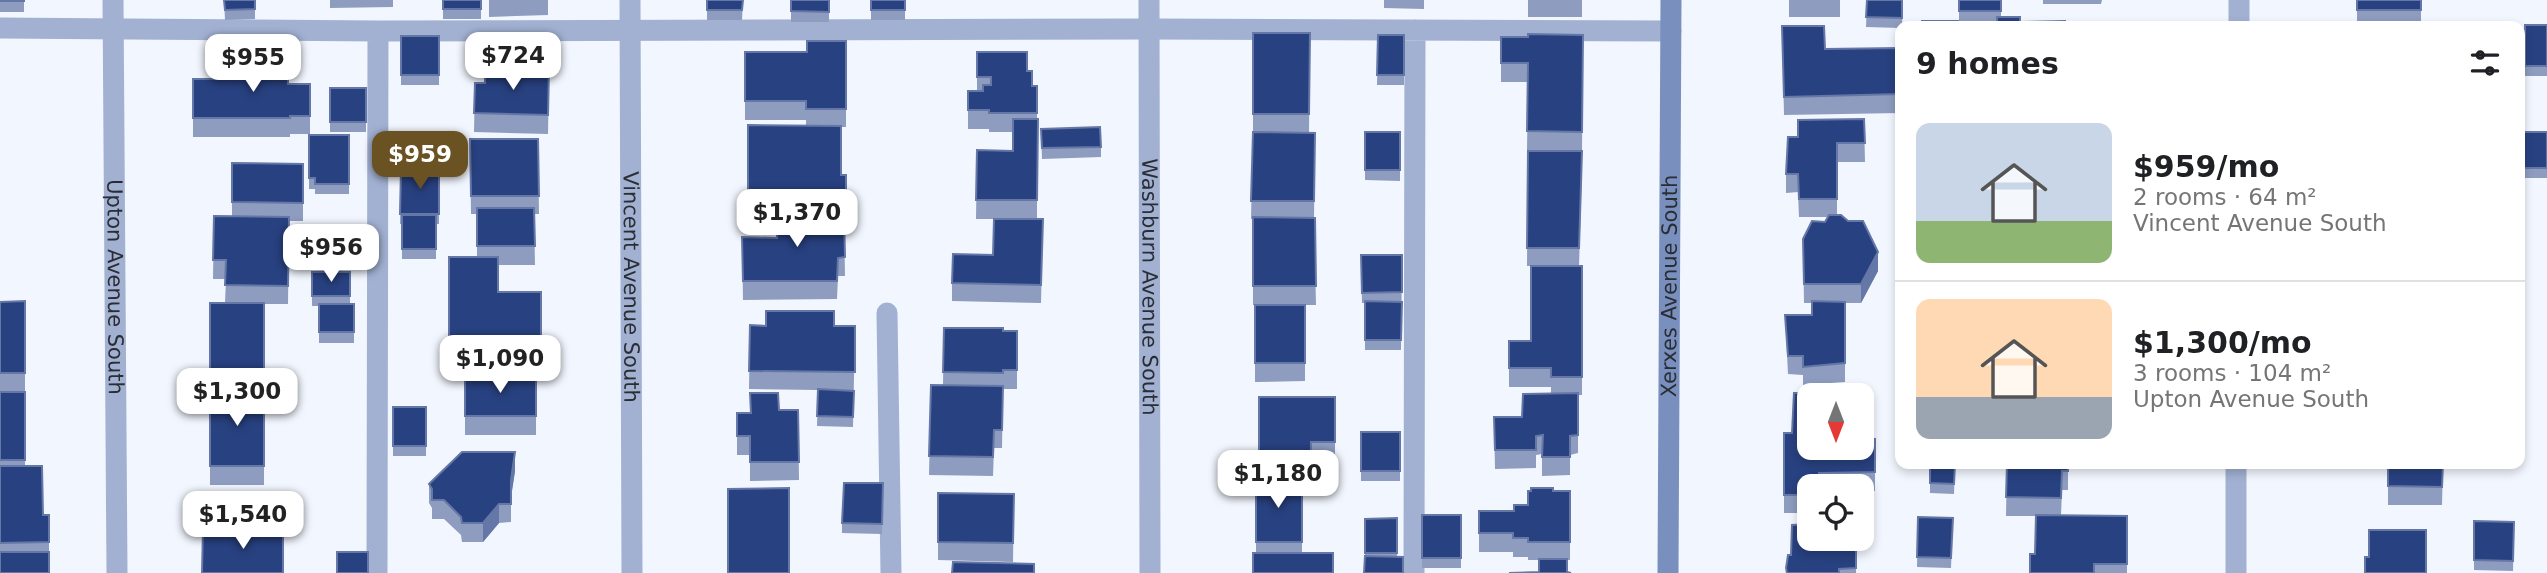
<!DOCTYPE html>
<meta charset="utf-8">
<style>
:root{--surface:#fff;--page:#f6f6f6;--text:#202124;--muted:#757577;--line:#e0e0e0;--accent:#6a5222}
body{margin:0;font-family:"DejaVu Sans",sans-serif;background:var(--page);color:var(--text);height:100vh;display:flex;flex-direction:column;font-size:26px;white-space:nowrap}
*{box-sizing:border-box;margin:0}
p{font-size:23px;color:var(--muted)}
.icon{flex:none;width:38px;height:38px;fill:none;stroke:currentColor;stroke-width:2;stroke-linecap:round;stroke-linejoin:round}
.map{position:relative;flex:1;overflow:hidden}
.side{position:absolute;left:1895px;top:21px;width:630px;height:448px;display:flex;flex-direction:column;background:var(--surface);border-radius:14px;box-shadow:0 4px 10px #0003}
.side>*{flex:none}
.needle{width:46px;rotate:180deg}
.fabs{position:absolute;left:1797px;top:383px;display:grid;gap:14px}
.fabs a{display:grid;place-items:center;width:77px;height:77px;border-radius:14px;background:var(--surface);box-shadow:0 4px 10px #0003;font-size:35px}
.price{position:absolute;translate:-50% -60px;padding:0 16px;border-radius:14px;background:#fff;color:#222;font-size:23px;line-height:46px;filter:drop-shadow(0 2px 4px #0008)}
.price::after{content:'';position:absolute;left:50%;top:42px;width:21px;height:16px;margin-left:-10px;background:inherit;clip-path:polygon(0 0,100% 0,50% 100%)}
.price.selected{background:var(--accent);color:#fff}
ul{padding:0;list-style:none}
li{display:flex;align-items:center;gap:21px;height:175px;padding:0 21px}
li+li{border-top:2px solid var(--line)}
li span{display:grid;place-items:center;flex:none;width:196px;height:140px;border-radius:14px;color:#555}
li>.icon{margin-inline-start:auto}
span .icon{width:84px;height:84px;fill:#fffc;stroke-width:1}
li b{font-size:30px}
h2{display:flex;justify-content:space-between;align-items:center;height:84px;padding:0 21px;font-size:30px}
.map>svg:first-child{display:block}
</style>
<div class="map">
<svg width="2547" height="573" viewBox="0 0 2547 573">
<rect width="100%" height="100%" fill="#f2f6fe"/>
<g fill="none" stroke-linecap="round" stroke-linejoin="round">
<path stroke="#a2b1d2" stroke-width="21" d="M0 28 378 31 1149 29 1671 31
M887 313 891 573
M377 573 378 31
M1414 573 1415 30"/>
<g stroke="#a2b1d2" stroke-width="21">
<path id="s1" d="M113 0 117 573"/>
<path id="s2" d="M630 0 632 573"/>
<path id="s3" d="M1149 0 1150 573"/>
<path d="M2239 26V0"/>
<path d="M2236 573V464"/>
</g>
<path stroke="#798fbe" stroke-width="21" id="s4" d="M1668 573 1671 0"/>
</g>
<path fill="#8d9cbf" d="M0 0H24V12H0Z
M224 0H255V19L225 20Z
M330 0H393V7L330 8Z
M443 0H481V19H443Z
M489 0H548V15L489 17Z
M707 0H743L742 20H707Z
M791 0H829V22H791Z
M871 0H905V20H871Z
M1384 0H1424V9L1384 8Z
M1528 0H1582V17H1528Z
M1789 0H1840V17H1789Z
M1867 0H1903L1902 26H1900V28L1866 27Z
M1959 0H2001V17L2020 22 1997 21 1959 22Z
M2043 0H2102L2101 4H2043Z
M2357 0H2450H2421V26H2357Z
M2525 25H2547V76H2525Z
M1782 26 1825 49 1899 48 1900 113 1784 115Z
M1253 33H1310L1309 133H1315L1314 218 1316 305H1291H1305V381L1255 382V305H1253V219H1251L1253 133Z
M1378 35H1404V85H1377Z
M1583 35 1582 150H1527L1528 82H1501V37Z
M401 36H439V85H401Z
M846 41V127H841V175H846V219H844L845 276H838L837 299 743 300 742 237 777 238V218H748V125L806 126V120H745V52H807Z
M977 52 1027 71 1032 86H1037V219H976L977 150 1013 151V132H989V129H968V91H977Z
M549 69 548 134 474 132 475 83H485Z
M193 79H252L288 84H310V134H290V137H193Z
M330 88H366V132H330Z
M1864 119 1865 162H1837V215L1878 271 1861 303H1845V382L1803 385V375L1788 374 1785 315H1812V303H1804L1803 239 1825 222 1828 217H1799L1798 192 1786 193V174L1798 137Z
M1041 129 1101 147V157L1042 159Z
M1365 132H1400V181L1365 180Z
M2520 132H2547V178H2520Z
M309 135H349V194H315V189H309Z
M470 139H538L539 214H534L535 265H498V292H541V378H536V435H465V378H449V257H477V214H471Z
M1528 151 1582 170 1579 266H1582V395H1578V453L1570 455V475L1542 476V454L1536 455V468L1495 469 1494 417H1522L1551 394V387H1509V341H1531V266H1527Z
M232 163 303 164V221H289L288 304H264V485H210V303H225L226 279H213L214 216H232Z
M401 168H439V224H436V259H402V224H400Z
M1043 219 1041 303 952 301V283Z
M1361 255H1402L1401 350H1365V303H1362Z
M312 272H350V304H354V343H319V306H312Z
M25 301V391L0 392V302Z
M750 325 855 326 853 427 817 426 818 390 749 389Z
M944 328 1017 331V389H1003L1002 448H994L993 476 929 475 931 385H943Z
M0 392H25V466L43 515H49V561L0 573Z
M1259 397H1335V460H1311V472H1259Z
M393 407H426V456H393Z
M779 410H798L799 480 750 481V455H737V413H750Z
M1361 432H1400V481H1361Z
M1784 433 1810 448 1875 439V491H1862V486H1810V513H1784Z
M1930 464H1955L1954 494 1930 493Z
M2007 464H2068V490H2062L2061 516H2127V573H2030L2035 554 2036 516H2006Z
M2388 464H2443L2442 505H2388Z
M515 471 511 496V522L499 523 483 542H462L461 535 444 519H432V508L429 503V484Z
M1256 473 1285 489H1302V553H1256Z
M883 483 882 534 842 533V523Z
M1553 491H1570V560H1567L1539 572V560H1528V557H1513V552H1479V511H1514Z
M938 493 1014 494 1013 562 938 560Z
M1422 515H1461V568H1422Z
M1918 517 1953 518 1951 568 1917 567Z
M1397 518V557L1365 556V519Z
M2474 521 2514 522 2513 571 2474 570Z
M1856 539V573H1786V568Z"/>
<path fill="#6577a6" d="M1878 252V271L1861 303V284Z
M515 452V471L511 498V480Z
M499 504V523L483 542V523Z"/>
<path fill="#284180" stroke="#6577a6" stroke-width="2" d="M0 0H24V1H0Z
M224 0H255V9L225 10Z
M443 0H481V9H443Z
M707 0H743L742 10H707Z
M791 0H829V12L791 11Z
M871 0H905V10H871Z
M1867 0H1902V18L1866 17Z
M1959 0H2001V11H1959Z
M2357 0H2421V10H2357Z
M1997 17H2020V22L2065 21V26H1997Z
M1922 21H1958V26H1922Z
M2525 25H2547V66H2525Z
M1782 26H1824L1825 49 1899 48 1900 94 1784 97Z
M1253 33H1310L1309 114H1253Z
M1528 34 1583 35 1582 132 1527 131 1528 63H1501V37H1528Z
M1378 35H1404V75H1377Z
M401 36H439V75H401Z
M807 41H846V109H806V101H745V52H807Z
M977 52H1027V71H1032V86H1037V113H989V110H968V91H983V85H991V77H977Z
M252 56H288V84H310V116H290V118H193V79H252Z
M485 68 549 69 548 115 474 113 475 83H485Z
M330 88H366V122H330Z
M1013 119H1038L1037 200H976L977 150 1013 151Z
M1864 119 1865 143H1837V199H1799L1798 174H1786L1788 137H1798V120Z
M748 125 841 126V175H846V194L748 193Z
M1100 127 1101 147 1042 148 1041 129Z
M1253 132 1315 133 1314 201H1251Z
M1365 132H1400V170H1365Z
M2520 132H2547V168H2520Z
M309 135H349V184H315V178H309Z
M470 139H538L539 196H471Z
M1528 151H1582L1579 248H1527Z
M232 163 303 164V203L232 202Z
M401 168H439V214H400Z
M477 208H534L535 246H477Z
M777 213H844L845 257 838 258 837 281H743L742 237 777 238Z
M402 215H436V249H402Z
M1829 215H1841L1848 221H1863L1878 252 1861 284H1804L1803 239 1812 221 1825 222Z
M214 216 289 217 288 286 225 285 226 260H213Z
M1253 217 1315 218 1316 286H1253Z
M994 219H1043L1041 285 952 283 953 254 993 255Z
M1361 255H1402V292L1362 293Z
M449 257H498V292H541V353H449Z
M1531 266H1582V377H1551V368H1509V341H1531Z
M312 272H350V296H312Z
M25 301V373H0V302Z
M1365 301 1402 302 1401 340H1365Z
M1812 301 1845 302V363L1803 367V356H1788L1785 315H1812Z
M210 303H264V373H210Z
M319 304H354V332H319Z
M1255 305H1305V363H1255Z
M766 311H834V326H855V372L749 371 750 325 766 326Z
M944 328H1003V331H1017V370H1003V373L943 372Z
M465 373H536V416H465Z
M931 385 1003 386 1002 430H994L993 457 929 456Z
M818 389 854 391 853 417 817 416Z
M210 391H264V466H210Z
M0 392H25V460H0Z
M750 393H778L779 410H798L799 462H750V436H737V413H751Z
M1578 393V435L1570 436V457H1542L1543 435 1536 436V450H1495L1494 417H1522L1523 394Z
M1794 393H1836V396H1810V448H1862V439H1875V472L1819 473 1820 486H1810V495H1784V433H1792Z
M1259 397H1335V442H1311V453H1259Z
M393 407H426V446H393Z
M1361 432H1400V471H1361Z
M462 452H515L511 480V504H499L483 523H462L461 517 444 500H432V489L429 484Z
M1930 464H1955L1954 484 1930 483Z
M2007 464H2068V471H2062L2061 498 2006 497Z
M2388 464H2443L2442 487 2388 486Z
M0 466H42L43 515H49V542L0 543Z
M1256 473H1285V489H1302V542H1256Z
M844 483H883L882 524 842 523Z
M789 488V573H728V489Z
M1531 488H1553V491H1570V542H1528V538H1513V533H1479V511H1514V505H1528V491H1531Z
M938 493 1014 494 1013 543 938 542Z
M1422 515H1461V558H1422Z
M2036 515 2127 516V564H2094V573H2030V554H2035Z
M1918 517 1953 518 1951 558 1917 557Z
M1397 518V553H1365V519Z
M2474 521 2514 522 2513 561 2474 560Z
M1810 524V539H1856V568L1839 569V573H1787L1786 568 1788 555H1791L1792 525Z
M203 528 283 529V573H202Z
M2369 530H2426V573H2365V557H2369Z
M0 552H49V573H0Z
M337 552H368V573H337Z
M1253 553H1333V573H1253Z
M1365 556 1403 557V573H1364Z
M1539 559H1567V572L1571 573H1509L1539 572Z
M953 562 1034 564V573H952Z"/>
<g text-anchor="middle" stroke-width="7" stroke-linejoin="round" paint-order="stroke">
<g font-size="21" fill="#292d34" stroke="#f2f6fe">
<text dy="7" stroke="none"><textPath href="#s1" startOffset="287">Upton Avenue South</textPath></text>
<text dy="7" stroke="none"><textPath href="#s2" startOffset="287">Vincent Avenue South</textPath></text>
<text dy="7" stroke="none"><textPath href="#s3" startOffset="287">Washburn Avenue South</textPath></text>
<text dy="7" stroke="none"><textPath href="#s4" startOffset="287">Xerxes Avenue South</textPath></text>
</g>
</g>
</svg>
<div class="fabs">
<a><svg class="needle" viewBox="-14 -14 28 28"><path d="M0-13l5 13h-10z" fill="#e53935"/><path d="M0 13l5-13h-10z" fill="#757577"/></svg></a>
<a><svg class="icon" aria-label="locate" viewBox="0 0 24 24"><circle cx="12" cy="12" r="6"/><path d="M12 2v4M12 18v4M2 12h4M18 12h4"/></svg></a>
</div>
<b class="price" style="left:513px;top:92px">$724</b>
<b class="price" style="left:253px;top:94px">$955</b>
<b class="price selected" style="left:420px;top:191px">$959</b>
<b class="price" style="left:797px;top:249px">$1,370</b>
<b class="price" style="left:331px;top:284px">$956</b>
<b class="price" style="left:500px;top:395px">$1,090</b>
<b class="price" style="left:237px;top:428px">$1,300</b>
<b class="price" style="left:1278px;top:510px">$1,180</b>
<b class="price" style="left:243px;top:551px">$1,540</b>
<section class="side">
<h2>9 homes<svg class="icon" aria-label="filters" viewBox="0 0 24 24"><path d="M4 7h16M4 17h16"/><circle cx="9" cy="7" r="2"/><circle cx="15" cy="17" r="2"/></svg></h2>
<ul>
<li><span style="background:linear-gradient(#c9d6e8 70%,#8fb573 0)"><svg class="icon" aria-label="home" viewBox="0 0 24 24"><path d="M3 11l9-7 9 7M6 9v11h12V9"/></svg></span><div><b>$959/mo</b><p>2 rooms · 64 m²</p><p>Vincent Avenue South</p></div></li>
<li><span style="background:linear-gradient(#ffd9b3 70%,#9aa5b1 0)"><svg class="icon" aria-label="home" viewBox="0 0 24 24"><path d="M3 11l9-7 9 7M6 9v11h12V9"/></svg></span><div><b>$1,300/mo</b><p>3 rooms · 104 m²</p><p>Upton Avenue South</p></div></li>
</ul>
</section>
</div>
